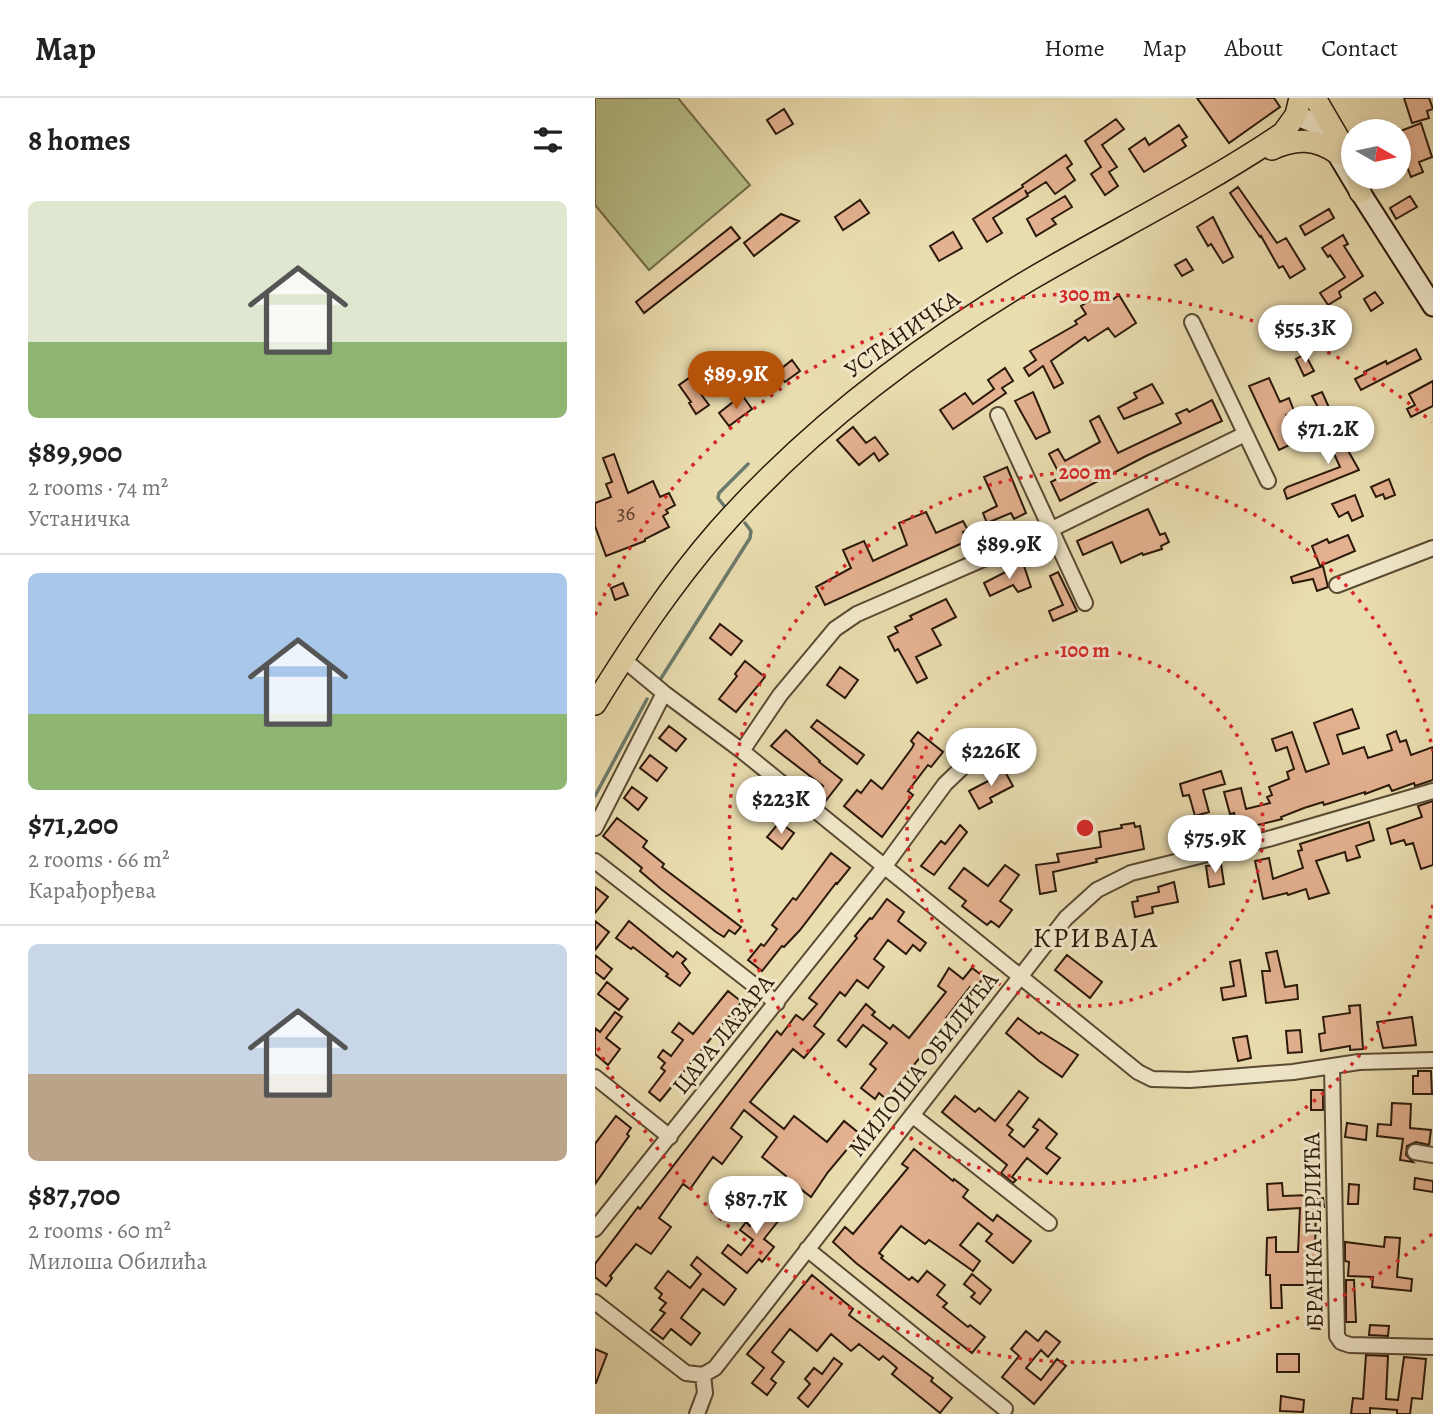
<!DOCTYPE html>
<meta charset="utf-8">
<style>
:root{--surface:#fff;--page:#f2f2f2;--text:#222;--muted:#767676;--line:#e0e0e0;--accent:#b45309}
body{margin:0;font-family:Alegreya,serif;background:var(--page);color:var(--text);height:100vh;display:flex;flex-direction:column;font-size:26px;white-space:nowrap}
*{box-sizing:border-box;margin:0}
p{font-size:23px;color:var(--muted)}
.icon{flex:none;width:38px;height:38px;fill:none;stroke:currentColor;stroke-width:2;stroke-linecap:round;stroke-linejoin:round}
.map{position:relative;flex:1;overflow:hidden}
.side{display:flex;flex-direction:column;background:var(--surface);width:595px}
.side>*{flex:none}
.needle{width:46px;rotate:99deg}
.tools{position:absolute;left:746px;top:21px;display:grid;gap:14px}
.tools a{display:grid;place-items:center;width:70px;height:70px;border-radius:50%;background:var(--surface);box-shadow:0 4px 10px #0003;font-size:35px}
.price{position:absolute;translate:-50% -60px;padding:0 16px;border-radius:24px;background:#fff;color:#222;font-size:23px;line-height:46px;filter:drop-shadow(0 2px 4px #0008)}
.price::after{content:'';position:absolute;left:50%;top:42px;width:21px;height:16px;margin-left:-10px;background:inherit;clip-path:polygon(0 0,100% 0,50% 100%)}
.price.selected{background:var(--accent);color:#fff}
ul{padding:0;list-style:none}
li{display:grid;align-content:center;gap:14px;height:371px;padding:0 28px}
li+li{border-top:2px solid var(--line)}
li span{display:grid;place-items:center;height:217px;border-radius:10px;color:#555}
li>.icon{margin-inline-start:auto}
span .icon{width:126px;height:126px;fill:#fffc;stroke-width:1}
li b{font-size:30px}
h2{display:flex;justify-content:space-between;align-items:center;height:84px;padding:0 28px;font-size:30px}
header{display:flex;align-items:center;gap:42px;box-sizing:border-box;height:98px;padding:0 35px;background:var(--surface);border-bottom:2px solid var(--line)}
header strong{font-size:33px}
nav{display:flex;gap:38px;margin-inline-start:auto;font-size:24px}
main{display:flex;flex:1;min-height:0}
.map>svg:first-child{display:block}
</style>
<header>
<strong>Map</strong>
<nav><a>Home</a><a>Map</a><a>About</a><a>Contact</a></nav>
</header>
<main>
<section class="side">
<h2>8 homes<svg class="icon" aria-label="filters" viewBox="0 0 24 24"><path d="M4 7h16M4 17h16"/><circle cx="9" cy="7" r="2"/><circle cx="15" cy="17" r="2"/></svg></h2>
<ul>
<li><span style="background:linear-gradient(#dfe7d0 65%,#8fb573 0)"><svg class="icon" aria-label="home" viewBox="0 0 24 24"><path d="M3 11l9-7 9 7M6 9v11h12V9"/></svg></span><div><b>$89,900</b><p>2 rooms · 74 m²</p><p>Устаничка</p></div></li>
<li><span style="background:linear-gradient(#a9c7e8 65%,#8fb573 0)"><svg class="icon" aria-label="home" viewBox="0 0 24 24"><path d="M3 11l9-7 9 7M6 9v11h12V9"/></svg></span><div><b>$71,200</b><p>2 rooms · 66 m²</p><p>Карађорђева</p></div></li>
<li><span style="background:linear-gradient(#c9d6e8 60%,#b9a48a 0)"><svg class="icon" aria-label="home" viewBox="0 0 24 24"><path d="M3 11l9-7 9 7M6 9v11h12V9"/></svg></span><div><b>$87,700</b><p>2 rooms · 60 m²</p><p>Милоша Обилића</p></div></li>
</ul>
</section>
<div class="map">
<svg width="838" height="1316" viewBox="0 0 838 1316">
<rect width="100%" height="100%" fill="#e9dcaf"/>
<filter id="stains"><feTurbulence type="fractalNoise" baseFrequency=".00286" numOctaves="4"/><feColorMatrix values="0 0 0 0 .2 0 0 0 0 .09 0 0 0 0 .02 0 0 0 .5 -.17"/></filter>
<radialGradient id="worn" r=".72"><stop offset=".6" stop-color="#630" stop-opacity="0"/><stop offset="1" stop-color="#630" stop-opacity=".3"/></radialGradient>
<path fill="#b8c089" stroke="#726c49" stroke-width="2" d="M0 0H83L155 87 54 172 0 107Z"/>
<g fill="none" stroke-linecap="round" stroke-linejoin="round">
<path stroke="#6c7a6b" stroke-width="3.5" d="M130 409 123 400 124 395 153 366
M63 585 155 440 156 433 150 425
M0 698 52 601"/>
</g>
<path fill="#e4b190" stroke="#2b1909" stroke-width="2" d="M602 0H679L685 9 634 45Z
M809 0H834L838 11 832 13 834 20 817 25Z
M189 11 198 26 181 36 172 22Z
M521 21 529 31 507 47 522 69 514 74 523 88 510 97 496 76 506 69 490 43Z
M826 25 837 59 824 64 828 74 816 79 812 69 803 72V34Z
M584 27 592 39 587 42 591 48 549 74 534 51 550 40 554 47Z
M471 57 477 66 472 70 480 82 460 96 451 84 432 96 430 92 433 98 398 120 407 135 392 144 378 121 428 89 427 87Z
M643 89 682 145 691 140 710 171 695 180 688 168 684 170 666 138 665 139 635 95Z
M470 98 477 109 457 121 461 126 441 138 432 121Z
M815 98 822 109 801 121 795 110Z
M265 102 274 115 248 132 240 119Z
M734 111 739 120 710 137 705 128Z
M186 116 204 123 159 158 149 145Z
M618 119 638 159 628 165 616 146 613 148 602 129Z
M136 129 145 140 49 215 41 204Z
M358 134 367 150 344 163 335 148Z
M748 137 753 146 749 148 768 178 744 194 746 199 733 207 725 195 750 179 735 157 733 159 727 150Z
M591 161 598 172 587 178 580 167Z
M511 193 517 202 524 197 541 225 520 239 513 230 493 243 490 239 456 263 468 285 459 290 448 268 434 278 429 270 441 262 435 253 482 226 480 223 491 216 486 208Z
M780 194 788 205 776 213 769 201Z
M748 214 754 224 738 235 731 225Z
M821 251 826 261 766 292 760 281 770 276 769 274 791 263 792 266Z
M710 256 719 273 709 278 701 261Z
M197 262 205 273 190 284 182 274Z
M410 270 418 283 407 290 411 295 358 331 345 312 370 295 378 306 399 291 393 282Z
M94 280 114 307 101 316 94 305 96 304 84 287Z
M674 280 685 304 694 300 699 313 691 317V320L701 344 684 352 654 288Z
M838 283V308L816 319 812 311 820 307 814 296Z
M557 286 568 305 529 321 523 310 542 300 539 295Z
M438 294 455 334 441 341 420 303Z
M727 294 740 323 732 327 717 298Z
M147 297 157 311 134 328 124 315Z
M617 302 627 323 551 358 465 403 456 384 466 379 454 356 463 351 470 363 505 344 495 323 504 318 523 355 586 325 581 316 592 311 594 314Z
M738 326 764 372 692 401 689 392 692 389 745 369 728 331Z
M258 329 271 345 280 339 293 356 284 363 279 355 264 367 242 342Z
M19 356 33 395 58 383 65 399 74 395 80 407 71 412 73 415 68 418 74 429 50 441V443L11 458 0 428V405L16 399 11 386 17 384 8 360Z
M412 369 431 415 419 421 416 415 392 425 388 415 402 408 389 379Z
M794 381 800 397 790 401 788 396 781 399 776 389Z
M760 397 768 418 757 423 753 414 744 419 737 406Z
M553 411 565 437 570 435 574 444 566 448 567 451 548 457 547 455 526 465 517 444 488 457 482 443Z
M331 414 341 435 368 423 373 432 368 434 372 443 230 507 221 489 256 470 248 452 269 443 278 463 312 447 304 425Z
M753 437 760 453 725 468 717 448 732 441 734 445Z
M428 465 436 489 423 494 418 487 395 498 389 485Z
M728 468 733 489 722 493 718 481 698 485 696 479Z
M463 474 482 513 458 523 454 513 468 507 455 478Z
M28 485 33 497 20 502 16 490Z
M351 501 361 519 337 531 346 547 321 559 332 580 322 585 303 551 300 553 293 539 303 534 300 529 317 521 315 518Z
M125 526 147 543 136 557 115 540Z
M150 563 170 579 141 614 124 601 142 578 140 576Z
M245 569 263 582 250 600 232 587Z
M757 611 764 630 742 637 748 656 769 649 773 660 797 652 792 637 801 633 805 644 811 642 816 657 838 649V682L820 688 819 685 797 693 794 687 770 696V694L729 707 728 704 709 710 686 719 687 721 642 732 639 715 635 716 629 694 646 690 651 711 675 705 672 699 677 697 674 689 694 681 692 674 699 671 692 649 681 653 677 641 697 634 711 674 734 666 719 625Z
M222 622 269 657 262 666 216 629Z
M74 628 91 641 81 653 64 640Z
M191 632 225 663 224 664 247 682 229 705 221 698 228 688 176 648Z
M323 634 348 654 336 669 333 667 313 693 318 697 287 739 249 708 262 692 266 695 276 682 287 691 317 650 319 646 316 643Z
M55 657 72 670 62 683 45 670Z
M408 670 418 688 395 700 397 704 384 711 374 693 397 681 395 677Z
M626 673 630 686 608 692 614 714 600 718 594 697 588 698 585 686Z
M37 689 52 700 43 712 29 700Z
M838 703V767L826 771 818 745 811 747 809 742 796 746 792 731 827 719 823 708Z
M22 720 52 743 48 749 69 766 67 769 146 829 140 836 134 832 129 839 121 834 66 791 45 773 47 770 8 738Z
M774 724 779 742 761 748 765 759 752 763 750 754 721 763 734 795 714 801 711 791 693 797 692 795 668 801 660 763 674 760 678 781 708 770 703 753 707 752 705 746Z
M539 725 540 729 545 728 549 751 501 761 502 764 458 774 461 793 445 796 441 767 464 764 462 756 506 749 504 734 527 730 526 727Z
M182 727 186 730 188 727 199 735 187 751 172 739Z
M365 727 372 734 339 777 326 768 346 743 350 746Z
M236 755 255 770 242 786 241 785 205 832 189 849 187 848 167 873 153 862 166 846 169 848 182 831 177 827 198 800 201 802Z
M626 766 629 786 614 789 611 768Z
M410 767 424 777 405 803 417 812 404 829 396 823 392 827 367 808 371 803 354 790 369 770 393 788Z
M579 784 583 804 557 809 558 815 540 819 537 804 543 803 542 799 564 794 563 789Z
M0 789 13 799 0 815Z
M292 801 309 814 303 823 331 845 325 853 318 847 311 856 293 842 279 861 289 869 273 890 262 882 250 898 245 894 219 928 229 936 209 960 198 951 155 1004 189 1031 199 1018 232 1044 249 1023 265 1036 233 1074 216 1099 203 1089 198 1095 185 1085 191 1078 167 1059 182 1039 149 1012 136 1030 147 1039 127 1066 118 1059 95 1091 88 1086 64 1120 76 1129 56 1156 41 1146 15 1178 17 1180 11 1188 0 1179V1166L43 1109 45 1111 182 933 186 937 201 917 208 922 222 906 214 900 262 840 260 838 275 820 277 821Z
M0 823 14 834 0 852Z
M34 823 78 859 82 854 91 861 87 865 95 875 85 888 71 878 73 876 38 849 36 851 21 840Z
M682 853 690 889 702 887 703 901 671 905 667 873H675L671 855Z
M0 857 17 871 9 881 0 874Z
M472 857 507 884 495 900 460 872Z
M645 862 651 898 628 902 626 890 639 888 635 864Z
M354 870 368 881 377 870 389 879 379 892 375 889 351 920 355 923 291 1001 284 995 280 1001 266 990 281 971 275 966 292 945 268 927 251 949 243 942 271 906 280 914 277 917 295 931 298 927 314 940 351 894 343 888Z
M12 884 33 901 24 912 3 896Z
M133 893 147 904 142 909 152 917 146 925 135 917 65 1003 54 994 70 973 66 970 70 965 63 959 68 952 76 958 88 942 77 934 84 925 98 936Z
M765 907 768 951 755 952V948L726 953 724 936 730 935 728 919 755 915 754 908Z
M20 914 27 919 11 940 25 951 13 967 0 956V930L5 934Z
M817 919 821 947 788 950 782 924Z
M423 920 444 936 446 934 451 937 483 957 467 979 444 963 411 935Z
M705 932 707 954 693 955 691 933Z
M652 938 656 960 643 963 638 940Z
M823 973H836L837 996H818V978H823Z
M716 992H728V1012H716Z
M424 993 433 1000 412 1027 418 1032 414 1037 429 1049 443 1032 438 1029 444 1021 462 1036 451 1050 465 1060 452 1076 432 1060 417 1079 421 1082 418 1085 406 1075 412 1067 347 1014 360 998 380 1014 384 1010 400 1023Z
M797 1005 816 1006 815 1030 836 1032 834 1047 821 1044 812 1048 811 1057 818 1064 805 1062 808 1041 782 1038 783 1026 796 1027Z
M21 1018 36 1030 32 1036 34 1038 0 1086V1046Z
M752 1025 772 1028 771 1042 750 1039Z
M319 1051 358 1083 359 1081 373 1092 368 1099 398 1123 402 1117 436 1143 418 1165 391 1143 397 1136 383 1125 365 1147 385 1163 378 1173 334 1142 330 1146 306 1128 284 1155 288 1158 286 1160 314 1182 317 1179 323 1184 332 1173 350 1187 342 1197 352 1205 348 1209 373 1229 375 1227 390 1239 377 1255 261 1165 238 1144 250 1129 258 1136 313 1070 307 1066Z
M820 1080 838 1083V1094L819 1091Z
M687 1085 688 1098 716 1097 717 1101 728 1100 729 1109H721L720 1154H723L724 1190H714V1187H686L687 1210H676L675 1177H671L672 1140 681 1139V1154H703L705 1110 673 1112 672 1086Z
M754 1086 764 1087 763 1106H753Z
M160 1095 188 1117 169 1141 179 1149 167 1164 164 1161 152 1175 127 1155 133 1147 146 1157 158 1142 145 1132 151 1124 155 1128 167 1114 153 1103Z
M790 1139 805 1140 802 1179 817 1181 816 1193 777 1189 778 1179 753 1178 754 1164 750 1163V1144L789 1149Z
M102 1159 141 1191 129 1207 108 1191 86 1220 105 1235 96 1247 76 1231 68 1241 56 1232 70 1215 65 1212 71 1205 64 1200 67 1196 60 1190 73 1173 95 1190 106 1176 96 1167Z
M377 1176 396 1192 385 1206 376 1199 380 1195 369 1186Z
M217 1177 258 1211 254 1217 338 1280 336 1283 357 1300 345 1315 297 1276 302 1270 288 1258 284 1262 264 1246 256 1253 236 1236 222 1253 195 1231 177 1254 189 1264 176 1281 181 1285 172 1297 157 1285 169 1270 152 1256Z
M751 1182H759L761 1224H751Z
M717 1212 727 1213 725 1231 715 1230Z
M775 1227 794 1228 793 1238 774 1237Z
M431 1233 443 1243 451 1233 465 1244 453 1259 446 1252 431 1270 446 1282 462 1261 471 1268 439 1306 407 1279 424 1258 416 1251Z
M0 1251 12 1256 1 1285H0Z
M682 1256H704V1274H682Z
M771 1257 793 1258 791 1301 803 1302 809 1259 831 1261 827 1301 817 1300 815 1316H802V1312L775 1310V1316H756L758 1300 768 1301Z
M239 1260 247 1266 213 1309 203 1300 215 1286 210 1281 219 1270 227 1276Z
M686 1298 709 1302 708 1314 685 1313Z"/>
<g fill="none" stroke-linecap="round" stroke-linejoin="round">
<g stroke="#5a4a32" stroke-width="18">
<path id="street" d="M597 224 673 383
M403 317 490 505
M742 487 838 450
M28 561 69 595 147 653 543 974 557 981 595 982 698 974 764 964 838 962
M147 653 185 597 240 531 262 516 457 431 650 336
M0 730 69 595
M0 763 182 905
M737 968 742 1238 746 1244 755 1247 838 1249
M0 979 75 1039
M317 1017 454 1125
M820 1054 838 1057
M0 1131 289 769 350 686 370 667 399 647
M212 1151 410 1311
M0 1204 91 1275 108 1277
M108 1277 120 1270 471 820 502 792 536 775 673 741 838 693
M102 1316 110 1295 108 1277"/>
</g>
<g stroke="#2b1909" stroke-width="23">
<path id="secondary" d="M701 17 719 25 729 34 765 94 838 208"/>
</g>
<g stroke="#2b1909" stroke-width="24">
<path id="primary" d="M720 0 758 65
M677 51C700 40 720 40 742 55
M763 79 765 94
M0 606C37 546 76 487 123 433 212 332 320 250 436 181 520 132 608 89 688 35L701 17 705 0"/>
</g>
<use href="#street" stroke="#f1e8cb" stroke-width="14"/>
<use href="#secondary" stroke="#f1e8cb" stroke-width="19"/>
<use href="#primary" stroke="#e9dcaf" stroke-width="21"/>
</g>
<g fill="none" stroke="#d62828" stroke-width="3.5" stroke-dasharray="3.5 7">
<circle cx="490" cy="730" r="178"/>
<path d="M838 807A356 356 0 1 1 838 653"/>
<path d="M837 1136A534 534 0 0 1 0 943M0 517A534 534 0 0 1 837 324"/>
</g>
<g text-anchor="middle" stroke-width="6" stroke-linejoin="round" paint-order="stroke">
<g font-size="21" fill="#593f2b">
<text x="31" y="422">36</text>
</g>
<g font-size="24" fill="#2b1909" stroke="#f1e8cb">
<text transform="translate(307 236) rotate(-35)" y="8">УСТАНИЧКА</text>
<text transform="translate(128 936) rotate(-51)" y="8">ЦАРА ЛАЗАРА</text>
<text transform="translate(328 966) rotate(-52)" y="8">МИЛОША ОБИЛИЋА</text>
<text transform="translate(718 1132) rotate(-91)" y="8">БРАНКА ГЕРЛИЋА</text>
</g>
<g font-size="28" letter-spacing="2" fill="#2b1909" stroke="#f1e8cb">
<text x="501" y="849">КРИВАЈА</text>
</g>
</g>
<circle cx="490" cy="730" r="10" fill="#d62828" stroke="#f1e8cb" stroke-width="3.5"/>
<g font-size="21" text-anchor="middle" font-weight="bold" fill="#d62828" stroke="#f1e8cb" stroke-width="6" stroke-linejoin="round" paint-order="stroke">
<text x="490" y="203">300 m</text>
<text x="490" y="381">200 m</text>
<text x="490" y="559">100 m</text>
</g>
<rect width="100%" height="100%" filter="url(#stains)"/>
<rect width="100%" height="100%" fill="url(#worn)"/>
</svg>
<div class="tools">
<a><svg class="needle" viewBox="-14 -14 28 28"><path d="M0-13l5 13h-10z" fill="#e53935"/><path d="M0 13l5-13h-10z" fill="#767676"/></svg></a>
</div>
<b class="price" style="left:710px;top:267px">$55.3K</b>
<b class="price selected" style="left:141px;top:313px">$89.9K</b>
<b class="price" style="left:733px;top:368px">$71.2K</b>
<b class="price" style="left:414px;top:483px">$89.9K</b>
<b class="price" style="left:396px;top:690px">$226K</b>
<b class="price" style="left:186px;top:738px">$223K</b>
<b class="price" style="left:620px;top:777px">$75.9K</b>
<b class="price" style="left:161px;top:1138px">$87.7K</b>
</div>
</main>
